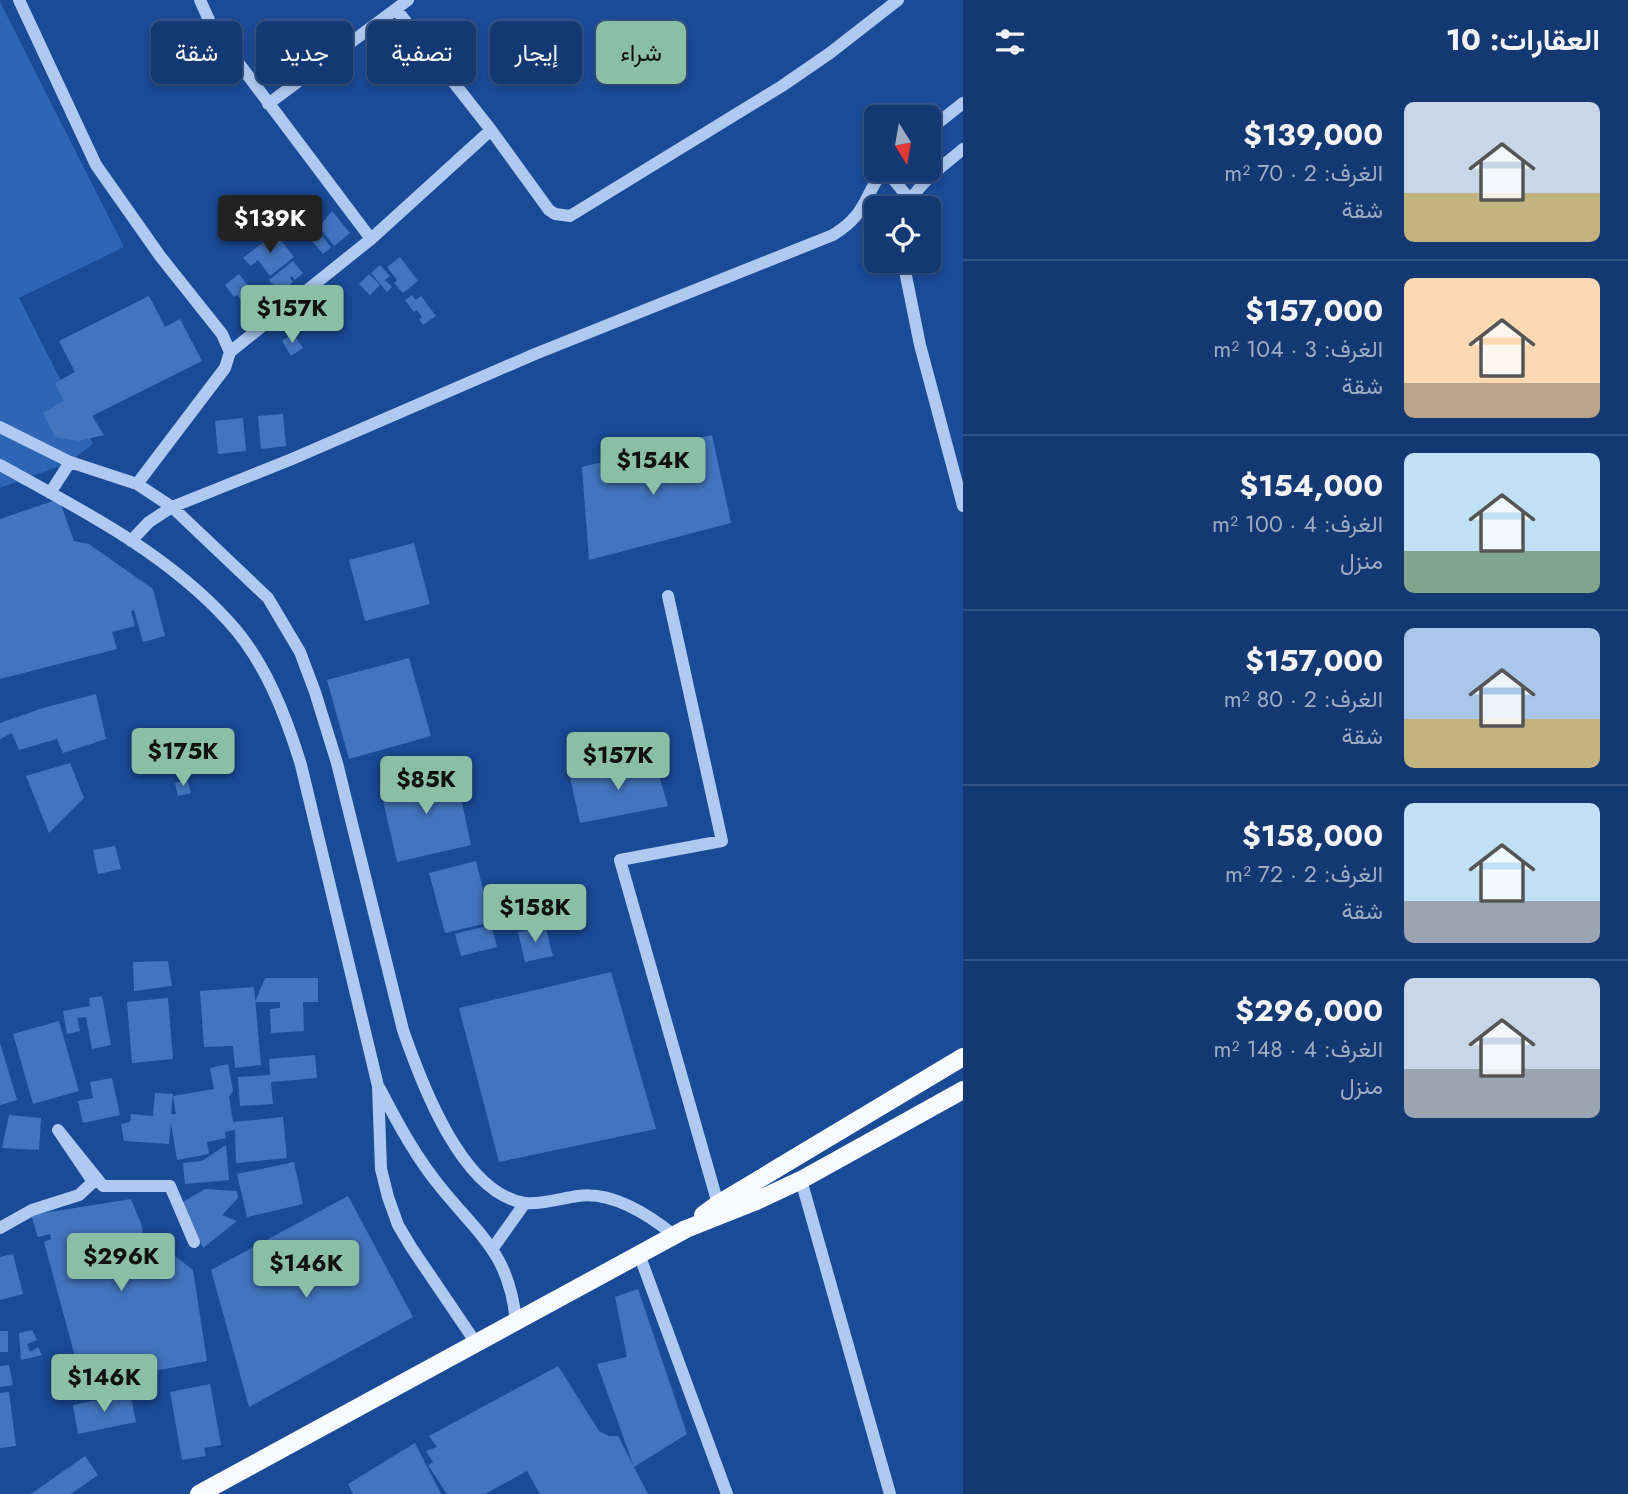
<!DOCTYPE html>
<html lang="ar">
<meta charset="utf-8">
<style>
:root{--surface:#143871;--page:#1d3f76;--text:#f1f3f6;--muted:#9dacc3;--line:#335284;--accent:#8abfa5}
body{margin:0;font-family:Jost,Vazirmatn,sans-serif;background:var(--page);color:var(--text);direction:rtl;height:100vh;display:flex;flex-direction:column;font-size:26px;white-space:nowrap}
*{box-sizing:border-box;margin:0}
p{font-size:23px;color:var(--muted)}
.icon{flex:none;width:38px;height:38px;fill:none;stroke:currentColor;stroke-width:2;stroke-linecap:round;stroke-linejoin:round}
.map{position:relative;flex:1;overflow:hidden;direction:ltr}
.side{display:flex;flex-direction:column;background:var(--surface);width:665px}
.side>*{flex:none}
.banner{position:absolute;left:21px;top:21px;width:665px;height:63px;direction:rtl;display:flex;gap:14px}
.needle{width:46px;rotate:169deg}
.buttons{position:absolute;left:864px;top:105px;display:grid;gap:14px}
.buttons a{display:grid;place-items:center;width:77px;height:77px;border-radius:10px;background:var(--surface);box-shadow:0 4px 10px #0003,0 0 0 2px var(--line);font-size:35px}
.price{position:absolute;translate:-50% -60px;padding:0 16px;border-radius:7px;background:var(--accent);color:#111;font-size:23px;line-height:46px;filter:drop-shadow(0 2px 4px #0008)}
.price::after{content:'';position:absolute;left:50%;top:42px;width:21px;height:16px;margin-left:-10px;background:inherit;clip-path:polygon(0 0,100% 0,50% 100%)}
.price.selected{background:#222;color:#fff}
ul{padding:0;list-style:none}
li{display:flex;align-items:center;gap:21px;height:175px;padding:0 28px}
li+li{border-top:2px solid var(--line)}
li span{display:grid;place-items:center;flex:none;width:196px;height:140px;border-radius:10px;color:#555}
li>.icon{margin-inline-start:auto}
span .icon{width:84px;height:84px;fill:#fffc;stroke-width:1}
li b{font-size:30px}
h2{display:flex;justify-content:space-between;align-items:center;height:84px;padding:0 28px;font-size:30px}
.pill{padding:0 24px;border-radius:10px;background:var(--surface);box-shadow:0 4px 10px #0003,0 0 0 2px var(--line);font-size:24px;line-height:63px}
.pill.selected{background:var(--accent);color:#111}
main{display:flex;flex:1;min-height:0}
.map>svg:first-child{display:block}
</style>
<main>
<section class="side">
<h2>العقارات: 10<svg class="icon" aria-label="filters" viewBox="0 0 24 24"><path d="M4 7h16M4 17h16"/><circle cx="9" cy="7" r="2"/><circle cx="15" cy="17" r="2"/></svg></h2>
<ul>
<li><span style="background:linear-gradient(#c9d6e8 65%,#c2b280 0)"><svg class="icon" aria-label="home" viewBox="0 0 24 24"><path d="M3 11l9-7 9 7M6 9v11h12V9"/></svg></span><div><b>$139,000</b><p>الغرف: 2 · 70 m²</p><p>شقة</p></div></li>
<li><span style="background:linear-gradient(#ffd9b3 75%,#b9a48a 0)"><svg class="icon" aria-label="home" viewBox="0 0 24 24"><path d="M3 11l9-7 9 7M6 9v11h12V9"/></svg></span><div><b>$157,000</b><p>الغرف: 3 · 104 m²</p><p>شقة</p></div></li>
<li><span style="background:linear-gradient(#bfe0f5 70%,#7fa58c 0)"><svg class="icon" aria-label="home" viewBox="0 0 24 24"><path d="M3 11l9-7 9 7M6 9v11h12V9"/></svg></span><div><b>$154,000</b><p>الغرف: 4 · 100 m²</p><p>منزل</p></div></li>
<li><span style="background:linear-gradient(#a9c7e8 65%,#c2b280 0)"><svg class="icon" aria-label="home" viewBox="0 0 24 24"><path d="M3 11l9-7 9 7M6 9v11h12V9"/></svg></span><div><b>$157,000</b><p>الغرف: 2 · 80 m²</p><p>شقة</p></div></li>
<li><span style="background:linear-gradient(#bfe0f5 70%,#9aa5b1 0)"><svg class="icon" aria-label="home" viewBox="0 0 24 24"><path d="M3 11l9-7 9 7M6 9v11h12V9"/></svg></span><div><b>$158,000</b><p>الغرف: 2 · 72 m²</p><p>شقة</p></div></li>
<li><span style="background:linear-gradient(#c9d6e8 65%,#9aa5b1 0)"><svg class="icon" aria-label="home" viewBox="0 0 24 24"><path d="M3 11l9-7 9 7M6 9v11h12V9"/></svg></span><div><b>$296,000</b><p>الغرف: 4 · 148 m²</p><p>منزل</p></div></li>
</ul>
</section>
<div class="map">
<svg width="963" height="1494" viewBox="0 0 963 1494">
<rect width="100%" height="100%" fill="#1a4b97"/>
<path fill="#2e65b5" d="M0 2 124 247 19 298 93 444 70 462 0 488Z"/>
<path fill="#4375be" d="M332 211 350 233 334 246 319 227Z
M275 233 294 257 270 276 258 260 251 266 243 258Z
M320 234 331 247 323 254 312 241Z
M400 257 418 281 403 293 394 283 397 280 387 267Z
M293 261 303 273 295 280 292 276 290 278 293 282 280 293 269 280Z
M380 265 390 276 385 280 392 287 387 292 371 273Z
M239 274 252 291 247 295 257 308 251 313 237 295 234 297 225 285Z
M369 274 380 285 370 295 359 284Z
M412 295 416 300 421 296 436 316 423 325 419 319 422 317 417 310 414 312 405 300Z
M149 296 165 327 180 319 202 361 92 416 104 435 79 441 55 437 43 413 64 401 55 383 75 372 59 341Z
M293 333 303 348 291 356 282 341Z
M283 414 286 446 261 449 258 416Z
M243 418 246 451 218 454 215 421Z
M712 435 731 523 589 560 582 467Z
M59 499 74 541 89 544 153 589 165 636 143 642 134 610 131 611 135 626 112 632 117 649 0 679V519Z
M414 543 430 604 365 621 349 560Z
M409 658 431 736 349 759 327 680Z
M96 694 106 739 63 753 57 739 19 750 12 733 0 739V723L43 708Z
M655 762 668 806 580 823 570 777Z
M70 763 84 798 49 833 26 776Z
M455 770 471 845 397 862 380 787Z
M187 779 191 793 178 796 175 783Z
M115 846 121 869 98 874 93 850Z
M476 861 491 922 445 933 429 873Z
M491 925 497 947 461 956 455 934Z
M545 926 553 956 525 962 518 932Z
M168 961 172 986 134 991 133 962Z
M611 972 656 1129 499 1162 459 1008Z
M265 978H318V1002H303L304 1031 271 1033 270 1009 280 1008V1002H255Z
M254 987 261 1065 235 1068 233 1046 204 1047 200 991Z
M102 996 111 1045 92 1049 86 1017 77 1018 80 1031 67 1034 63 1011 90 1006 89 998Z
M168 998 173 1059 132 1063 127 1002Z
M59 1021 79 1091 33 1104 13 1034Z
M0 1043 17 1100 0 1105Z
M315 1055 317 1078 271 1082 273 1104 240 1106 238 1077 270 1075 269 1059Z
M228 1064 233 1091 229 1097 233 1122 283 1117 287 1158 236 1163 235 1130 225 1132 226 1138 207 1142 209 1154 177 1160 171 1123 169 1144 124 1141 121 1124 130 1122 131 1114 153 1116 155 1093 173 1094 171 1114H176L173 1096 214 1089 210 1068Z
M112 1078 120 1115 83 1123 78 1101 93 1098 90 1082Z
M9 1115 41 1118 39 1150 2 1148Z
M226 1145 229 1180 185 1184 183 1163 202 1161Z
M294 1162 303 1204 247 1217 237 1174Z
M205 1189 237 1191 238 1198 222 1215 237 1221 203 1248 183 1202Z
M348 1196 413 1317 249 1407 211 1270Z
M131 1199 142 1226 143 1236 139 1240 155 1259 167 1250 193 1270 207 1361 118 1378 114 1375 103 1377 100 1371 80 1375 44 1242 51 1239 50 1234 38 1237 31 1215Z
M13 1254 23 1294 0 1300V1257Z
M638 1289 687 1434 634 1467 648 1494H540L527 1471 485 1494H447L428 1465 433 1462 426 1451 437 1447 429 1436 558 1366 599 1431 609 1436H618L634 1467 597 1364 627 1357 615 1297Z
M32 1330 37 1340 27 1344 30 1352 38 1347 42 1355 21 1360 19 1333Z
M0 1331H8V1352H0Z
M9 1365 13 1385 0 1387V1366Z
M210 1384 221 1445 204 1448 206 1456 182 1460 170 1392Z
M9 1392 16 1446 0 1448V1393Z
M130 1393 136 1422 78 1434 73 1405Z
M415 1443 441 1494H353L348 1484Z
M85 1456 98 1475 71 1494H31Z"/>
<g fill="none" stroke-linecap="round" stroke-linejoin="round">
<path stroke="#afc9f0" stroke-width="12" d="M19 0 96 165 160 256 222 334 230 352 225 368 137 484
M200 0 213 29 371 239
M396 9 491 130 549 210 555 214 570 216 782 86 830 53 898 0
M268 104 408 0
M929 130 963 103
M886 170 910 200
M906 208C918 183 942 167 963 149
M903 261 920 345 963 506
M230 352 371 239 491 130
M0 427 70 462 137 484 172 507 268 598 300 652 315 692 337 763 403 1030C421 1082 462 1194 525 1203 541 1205 562 1198 578 1196 613 1191 649 1215 675 1236
M0 465C80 509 167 553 229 622 265 661 286 716 301 765L378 1086 381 1169 388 1197 398 1225 411 1247 476 1343
M50 493 70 462
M131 541 149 522 172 507 292 459 535 354 833 235C868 213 862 198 884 170
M668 596 722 841 620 860 718 1204
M380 1089C398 1124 417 1159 442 1189 481 1237 509 1254 516 1321
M801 1180 890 1494
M0 1228 32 1210 79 1195 93 1182 58 1130 103 1186H170L194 1242
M493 1248 525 1203
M639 1254 727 1494"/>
<path stroke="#f8faff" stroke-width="18" d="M703 1215 718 1204 963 1057
M199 1494 686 1229 754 1202 801 1180 963 1090"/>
</g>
</svg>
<div class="buttons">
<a><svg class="needle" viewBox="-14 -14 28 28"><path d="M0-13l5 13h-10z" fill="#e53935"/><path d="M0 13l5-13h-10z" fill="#9dacc3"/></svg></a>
<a><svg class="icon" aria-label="locate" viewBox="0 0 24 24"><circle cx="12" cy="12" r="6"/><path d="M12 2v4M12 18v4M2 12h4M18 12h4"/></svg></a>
</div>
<b class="price selected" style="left:270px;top:255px">$139K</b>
<b class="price" style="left:292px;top:345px">$157K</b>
<b class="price" style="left:653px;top:497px">$154K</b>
<b class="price" style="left:183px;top:788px">$175K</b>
<b class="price" style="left:618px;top:792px">$157K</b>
<b class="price" style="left:426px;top:816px">$85K</b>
<b class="price" style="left:535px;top:944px">$158K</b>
<b class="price" style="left:121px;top:1293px">$296K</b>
<b class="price" style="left:306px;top:1300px">$146K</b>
<b class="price" style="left:104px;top:1414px">$146K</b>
<div class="banner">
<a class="pill selected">شراء</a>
<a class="pill">إيجار</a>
<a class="pill">تصفية</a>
<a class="pill">جديد</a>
<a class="pill">شقة</a>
</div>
</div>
</main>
